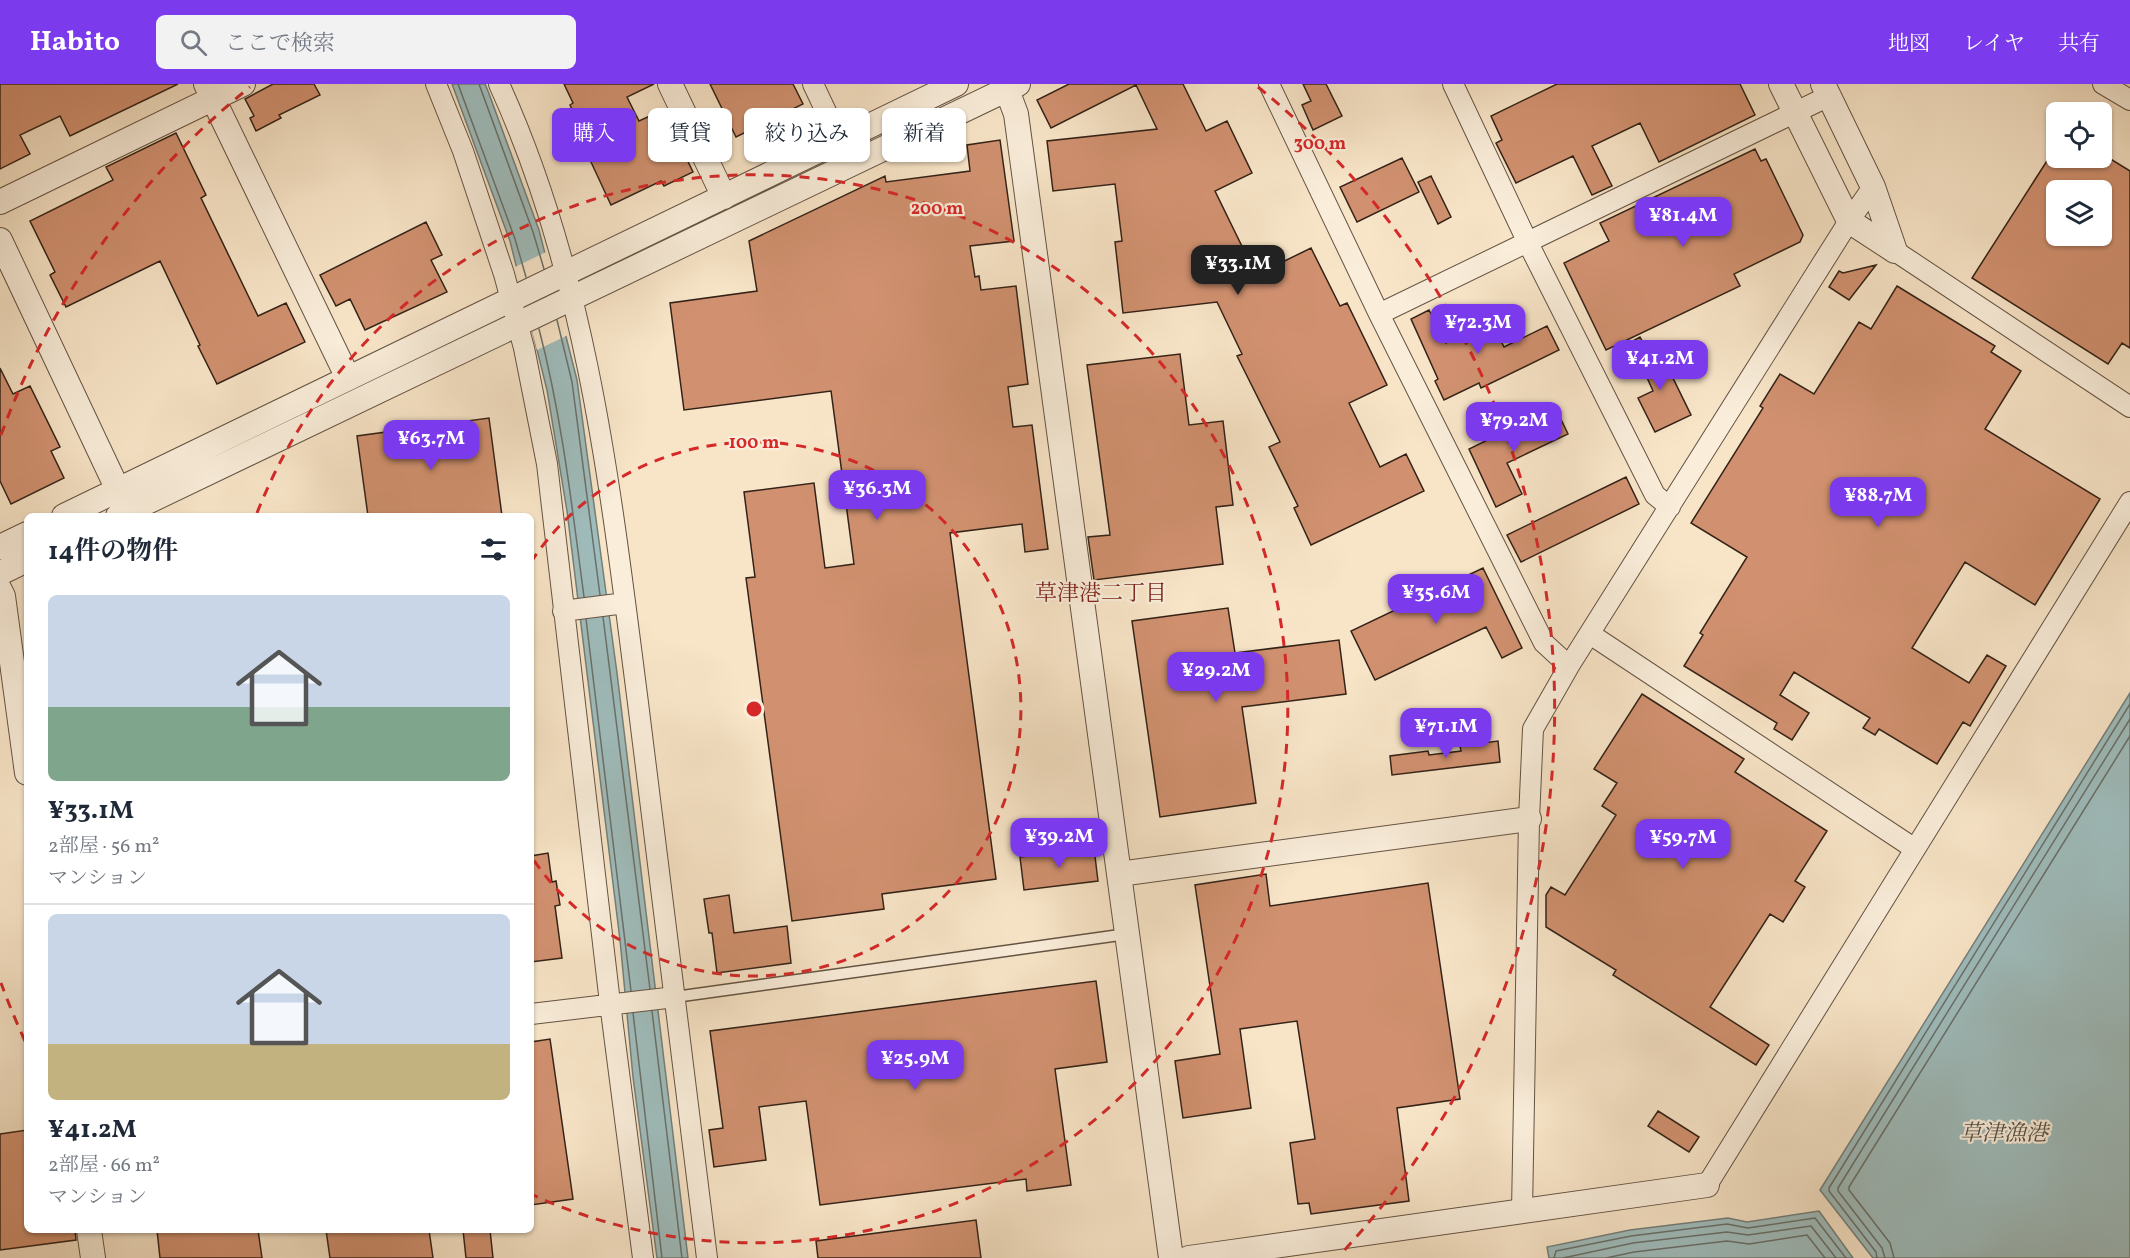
<!DOCTYPE html>
<html lang="ja">
<meta charset="utf-8">
<style>
:root{--surface:#fff;--page:#f2f2f3;--text:#1f2937;--muted:#747a83;--line:#e0e1e3;--accent:#7c3aed}
body{margin:0;font-family:Vollkorn,"Noto Serif JP",serif;background:var(--page);color:var(--text);height:100vh;display:flex;flex-direction:column;font-size:22px;white-space:nowrap}
*{box-sizing:border-box;margin:0}
p{font-size:20px;color:var(--muted)}
.icon{flex:none;width:33px;height:33px;fill:none;stroke:currentColor;stroke-width:2;stroke-linecap:round;stroke-linejoin:round}
.map{position:relative;flex:1;overflow:hidden}
.drawer{position:absolute;left:24px;top:429px;width:510px;height:720px;display:flex;flex-direction:column;background:var(--surface);border-radius:9px;box-shadow:0 2px 4px #0004}
.drawer>*{flex:none}
.banner{position:absolute;left:552px;top:24px;width:570px;height:54px;display:flex;gap:12px}
.tools{position:absolute;left:2046px;top:18px;display:grid;gap:12px}
.tools a{display:grid;place-items:center;width:66px;height:66px;border-radius:9px;background:var(--surface);box-shadow:0 2px 4px #0004;font-size:30px}
.price{position:absolute;translate:-50% -51px;padding:0 14px;border-radius:12px;background:var(--accent);color:#fff;font-size:20px;line-height:39px;filter:drop-shadow(0 2px 3px #0008)}
.price::after{content:'';position:absolute;left:50%;top:36px;width:18px;height:14px;margin-left:-9px;background:inherit;clip-path:polygon(0 0,100% 0,50% 100%)}
.price.current{background:#222;color:#fff}
ul{padding:0;list-style:none}
li{display:grid;align-content:center;gap:12px;height:318px;padding:0 24px}
li+li{border-top:2px solid var(--line)}
li span{display:grid;place-items:center;height:186px;border-radius:9px;color:#555}
li>.icon{margin-inline-start:auto}
span .icon{width:108px;height:108px;fill:#fffc;stroke-width:1}
li b{font-size:26px}
h2{display:flex;justify-content:space-between;align-items:center;height:72px;padding:0 24px;font-size:26px}
.tag{padding:0 21px;border-radius:9px;background:var(--surface);box-shadow:0 2px 4px #0004;font-size:21px;line-height:54px}
.tag.current{background:var(--accent);color:#fff}
header{display:flex;align-items:center;gap:36px;box-sizing:border-box;height:84px;padding:0 30px;background:var(--accent);color:#fff}
header strong{font-size:28px}
nav{display:flex;gap:33px;margin-inline-start:auto;font-size:21px}
.search{width:420px;height:54px;background:var(--page);display:flex;align-items:center;gap:15px;box-sizing:border-box;padding:0 21px;border-radius:9px;color:var(--muted);font-size:22px}
.map>svg:first-child{display:block}
</style>
<header>
<strong>Habito</strong>
<div class="search"><svg class="icon" aria-label="search" viewBox="0 0 24 24"><circle cx="10" cy="10" r="6"/><path d="M15 15l6 6"/></svg>ここで検索</div>
<nav><a>地図</a><a>レイヤ</a><a>共有</a></nav>
</header>
<div class="map">
<svg width="2130" height="1174" viewBox="0 0 2130 1174">
<rect width="100%" height="100%" fill="#f8e5c8"/>
<filter id="stains"><feTurbulence type="fractalNoise" baseFrequency=".00333" numOctaves="4"/><feColorMatrix values="0 0 0 0 .2 0 0 0 0 .09 0 0 0 0 .02 0 0 0 .5 -.17"/></filter>
<radialGradient id="worn" r=".72"><stop offset=".6" stop-color="#630" stop-opacity="0"/><stop offset="1" stop-color="#630" stop-opacity=".3"/></radialGradient>
<path fill="#9fbdbd" stroke="#747f7b" stroke-width="1.5" d="M452 0H485L488 7 539 146 577 296 617 589 688 1174H657L633 993 620 856 567 427 547 306 510 157Z
M2130 609V1174H1873L1820 1106Z
M1819 1127 1853 1174H1549L1547 1163 1630 1146 1728 1134 1747 1138Z"/>
<path fill="#f8e5c8" d="M546 168 568 251 537 266 515 183Z"/>
<g fill="none" stroke-linecap="round" stroke-linejoin="round">
<path stroke="#69706a" stroke-width="1.5" d="M458 0 515 155 526 193
M479 0 533 148 544 185
M557 236 572 298 600 511
M539 245C562 333 572 423 584 513
M603 533 650 905
M586 535 631 907
M652 927 682 1174
M633 929 662 1174
M1554 1174 1556 1167 1631 1152 1727 1140 1748 1144 1815 1134 1846 1174
M1563 1174 1633 1159 1727 1148 1748 1151 1811 1142 1836 1174
M1606 1174 1634 1168 1727 1157 1749 1160 1807 1151 1825 1174
M1877 1174 1876 1168 1829 1107V1104L2130 620
M1885 1174 1882 1164 1838 1107V1104L2130 635
M1894 1174 1890 1159 1849 1106V1103L2130 652"/>
</g>
<path fill="#d19170" stroke="#332217" stroke-width="1.5" fill-rule="evenodd" d="M0 0H178L70 52 60 32 20 51 30 70 0 85Z
M273 0H314L320 11 279 31 281 34 256 47 250 34 254 32 245 15Z
M564 0H654L627 13 639 37 663 26 693 88 664 102 661 97 611 121 584 63 589 61 570 21 573 19Z
M710 0H793L803 20 736 53Z
M1069 0H1183L1206 47 1227 37 1252 89 1215 107 1256 191 1311 164 1340 222 1347 219 1387 301 1349 319 1380 383 1406 370 1424 407 1311 461 1294 424 1298 422 1269 363 1280 358 1237 272 1242 270 1217 218 1123 229 1115 158 1122 157 1115 100 1053 107 1047 57 1157 45 1136 1 1051 44 1037 16Z
M1303 0H1326L1342 32 1313 46 1302 21 1311 17Z
M1557 0H1740L1755 31 1659 78 1640 39 1592 62 1612 102 1592 111 1573 72 1516 99 1496 59 1502 56 1491 32Z
M176 49 206 111 201 114 258 232 286 219 305 258 217 300 198 262 200 261 160 177 66 223 50 191 55 188 30 137 113 96 106 83Z
M1000 56 1014 157 970 162 975 193 979 192 981 206 1016 202 1028 300 1008 303 1013 343 1032 341 1048 465 1025 468 1022 440 950 449 996 795 882 810 884 825 792 837 746 494 755 493 744 408 814 399 825 484 854 480 831 307 684 326 670 219 757 207 749 157 885 92 886 98 970 87 967 61Z
M1755 65 1761 77 1766 75 1803 151 1800 158 1734 190 1740 202 1606 266 1564 179 1609 157 1600 139Z
M2052 69 2056 74H2109L2130 87V264L2122 259 2108 280 1972 194ZM2056 106H2102V152H2056Z
M1402 74 1419 108 1357 138 1340 103Z
M1431 92 1451 133 1438 140 1418 98Z
M426 138 442 171 431 176 447 208 365 246 350 215 336 222 320 191Z
M1876 181 1849 216 1829 203 1839 187 1843 189Z
M1897 202 1995 262 1991 268 2021 287 1985 345 2100 415 2035 521 1965 478 1912 564 1969 599 1987 571 2006 582 1970 642 1963 638 1937 680 1879 645 1875 651 1863 644 1870 634 1794 588 1780 611 1809 629 1792 656 1774 645 1777 639 1684 582 1703 551 1700 549 1747 473 1691 439 1763 324 1760 322 1780 290 1814 310 1859 238 1871 245Z
M1429 226 1446 259 1491 237 1504 263 1547 242 1559 266 1481 304 1479 299 1444 316 1435 297 1438 295 1411 235Z
M1640 253 1654 278 1667 272 1676 290 1672 292 1691 331 1655 348 1638 314 1653 307 1631 258Z
M1180 270 1189 341 1223 337 1233 421 1216 423 1223 480 1094 496 1088 453 1110 451 1087 281Z
M0 284 13 310 30 302 60 363 51 367 64 394 11 420 0 397Z
M1555 323 1568 350 1507 379 1522 410 1496 423 1469 365Z
M489 334 502 432H368L357 352Z
M1626 393 1639 420 1521 478 1507 451Z
M1483 484 1522 564 1502 574 1486 543 1375 596 1351 547Z
M1228 524 1235 569 1339 556 1346 610 1242 623 1256 719 1160 733 1132 537Z
M1642 610 1744 675 1735 688 1827 747 1795 797 1805 803 1783 838 1770 830 1710 923 1769 961 1756 981 1613 891 1616 886 1546 843V811L1551 803 1565 811 1616 731 1602 722 1617 699 1594 685Z
M1498 657 1500 678 1392 691 1390 672 1428 667 1429 671 1461 667 1460 662Z
M1094 764 1098 797 1024 806 1020 773Z
M548 769 552 798 556 797 560 821 555 822 562 874 531 878V772Z
M1266 790 1270 822 1428 799 1460 1015 1397 1024 1409 1117 1311 1130 1309 1119 1298 1120 1290 1059 1315 1055 1297 937 1240 945 1251 1024 1183 1034 1175 977 1220 970 1195 801Z
M729 811 734 849 787 842 791 879 717 889 712 849H709L704 815Z
M1096 897 1107 978 1055 985 1071 1101 1027 1107 1026 1095 820 1121 806 1017 759 1023 766 1076 714 1083 709 1046 723 1044 710 947Z
M550 955 573 1115 531 1121V958Z
M1658 1027 1699 1053 1689 1068 1648 1042Z
M27 1046V1146H75L76 1156 0 1166V1050Z
M976 1136 981 1174H818L816 1157Z
M157 1146H258L262 1174H160Z
M326 1146H429L433 1174H330Z
M463 1146H490L493 1174H466Z"/>
<g fill="none" stroke-linecap="round" stroke-linejoin="round">
<g stroke="#645343" stroke-width="13">
<path id="service" d="M675 913 1127 850"/>
</g>
<g stroke="#645343" stroke-width="22">
<path id="minor" d="M436 0 463 67 504 190 524 264 547 380 610 919 643 1174
M499 0C588 195 611 409 638 619 661 804 684 989 707 1174
M813 0 840 57
M1269 0 1379 230 1544 559 1569 582
M1453 0 1528 159 1655 411 1670 423
M2103 0 2130 16
M1895 167 2130 323
M1379 230 1829 12
M563 527 625 519
M1590 550 1915 765
M531 930 675 913
M1707 1101 2130 418
M1522 1128 1529 735 1533 645 1569 582 1849 137 1873 103"/>
</g>
<g stroke="#645343" stroke-width="26">
<path id="tertiary" d="M206 0 348 294
M670 0 724 113
M1781 0 1849 137 1895 167
M1823 0 1873 103 1895 167
M1007 6 1016 30 1171 1174
M0 118 243 0
M0 156 118 406
M64 432 956 0
M118 432 1018 0
M0 463 27 450
M0 489 27 476
M0 506 3 512 27 689
M1119 790 1529 735
M89 1146 93 1174
M1189 1174 1707 1101"/>
</g>
<use href="#service" stroke="#faeedb" stroke-width="10"/>
<use href="#minor" stroke="#faeedb" stroke-width="20"/>
<use href="#tertiary" stroke="#faeedb" stroke-width="24"/>
</g>
<g fill="none" stroke="#d62828" stroke-width="3" stroke-dasharray="10 8">
<path d="M531 478A267 267 0 1 1 531 772"/>
<path d="M257 429A534 534 0 1 1 533 1111"/>
<path d="M25 957A801 801 0 0 1 1 899M1 351A801 801 0 0 1 250 3M1258 3A801 801 0 0 1 1340 1171"/>
</g>
<g text-anchor="middle" stroke-width="4.5" stroke-linejoin="round" paint-order="stroke">
<g font-size="22" fill="#7a1f14" stroke="#faeedb">
<text x="1101" y="516">草津港二丁目</text>
</g>
<g font-size="22" font-style="italic" fill="#535049" stroke="#faeedb">
<text x="2004" y="1056">草津漁港</text>
</g>
</g>
<circle cx="754" cy="625" r="9" fill="#d62828" stroke="#faeedb" stroke-width="3"/>
<g font-size="18" text-anchor="middle" font-weight="bold" fill="#d62828" stroke="#faeedb" stroke-width="4.5" stroke-linejoin="round" paint-order="stroke">
<text x="1320" y="65">300 m</text>
<text x="937" y="130">200 m</text>
<text x="754" y="364">100 m</text>
</g>
<rect width="100%" height="100%" filter="url(#stains)"/>
<rect width="100%" height="100%" fill="url(#worn)"/>
</svg>
<div class="tools">
<a><svg class="icon" aria-label="locate" viewBox="0 0 24 24"><circle cx="12" cy="12" r="6"/><path d="M12 2v4M12 18v4M2 12h4M18 12h4"/></svg></a>
<a><svg class="icon" aria-label="layers" viewBox="0 0 24 24"><path d="M12 4l9 5-9 5-9-5zM3 14l9 5 9-5"/></svg></a>
</div>
<b class="price" style="left:1683px;top:164px">¥81.4M</b>
<b class="price current" style="left:1238px;top:212px">¥33.1M</b>
<b class="price" style="left:1478px;top:271px">¥72.3M</b>
<b class="price" style="left:1660px;top:307px">¥41.2M</b>
<b class="price" style="left:1514px;top:369px">¥79.2M</b>
<b class="price" style="left:431px;top:387px">¥63.7M</b>
<b class="price" style="left:877px;top:437px">¥36.3M</b>
<b class="price" style="left:1878px;top:444px">¥88.7M</b>
<b class="price" style="left:1436px;top:541px">¥35.6M</b>
<b class="price" style="left:1216px;top:619px">¥29.2M</b>
<b class="price" style="left:1446px;top:675px">¥71.1M</b>
<b class="price" style="left:1059px;top:785px">¥39.2M</b>
<b class="price" style="left:1683px;top:786px">¥59.7M</b>
<b class="price" style="left:915px;top:1007px">¥25.9M</b>
<div class="banner">
<a class="tag current">購入</a>
<a class="tag">賃貸</a>
<a class="tag">絞り込み</a>
<a class="tag">新着</a>
</div>
<section class="drawer">
<h2>14件の物件<svg class="icon" aria-label="filters" viewBox="0 0 24 24"><path d="M4 7h16M4 17h16"/><circle cx="9" cy="7" r="2"/><circle cx="15" cy="17" r="2"/></svg></h2>
<ul>
<li><span style="background:linear-gradient(#c9d6e8 60%,#7fa58c 0)"><svg class="icon" aria-label="home" viewBox="0 0 24 24"><path d="M3 11l9-7 9 7M6 9v11h12V9"/></svg></span><div><b>¥33.1M</b><p>2部屋 · 56 m²</p><p>マンション</p></div></li>
<li><span style="background:linear-gradient(#c9d6e8 70%,#c2b280 0)"><svg class="icon" aria-label="home" viewBox="0 0 24 24"><path d="M3 11l9-7 9 7M6 9v11h12V9"/></svg></span><div><b>¥41.2M</b><p>2部屋 · 66 m²</p><p>マンション</p></div></li>
</ul>
</section>
</div>
